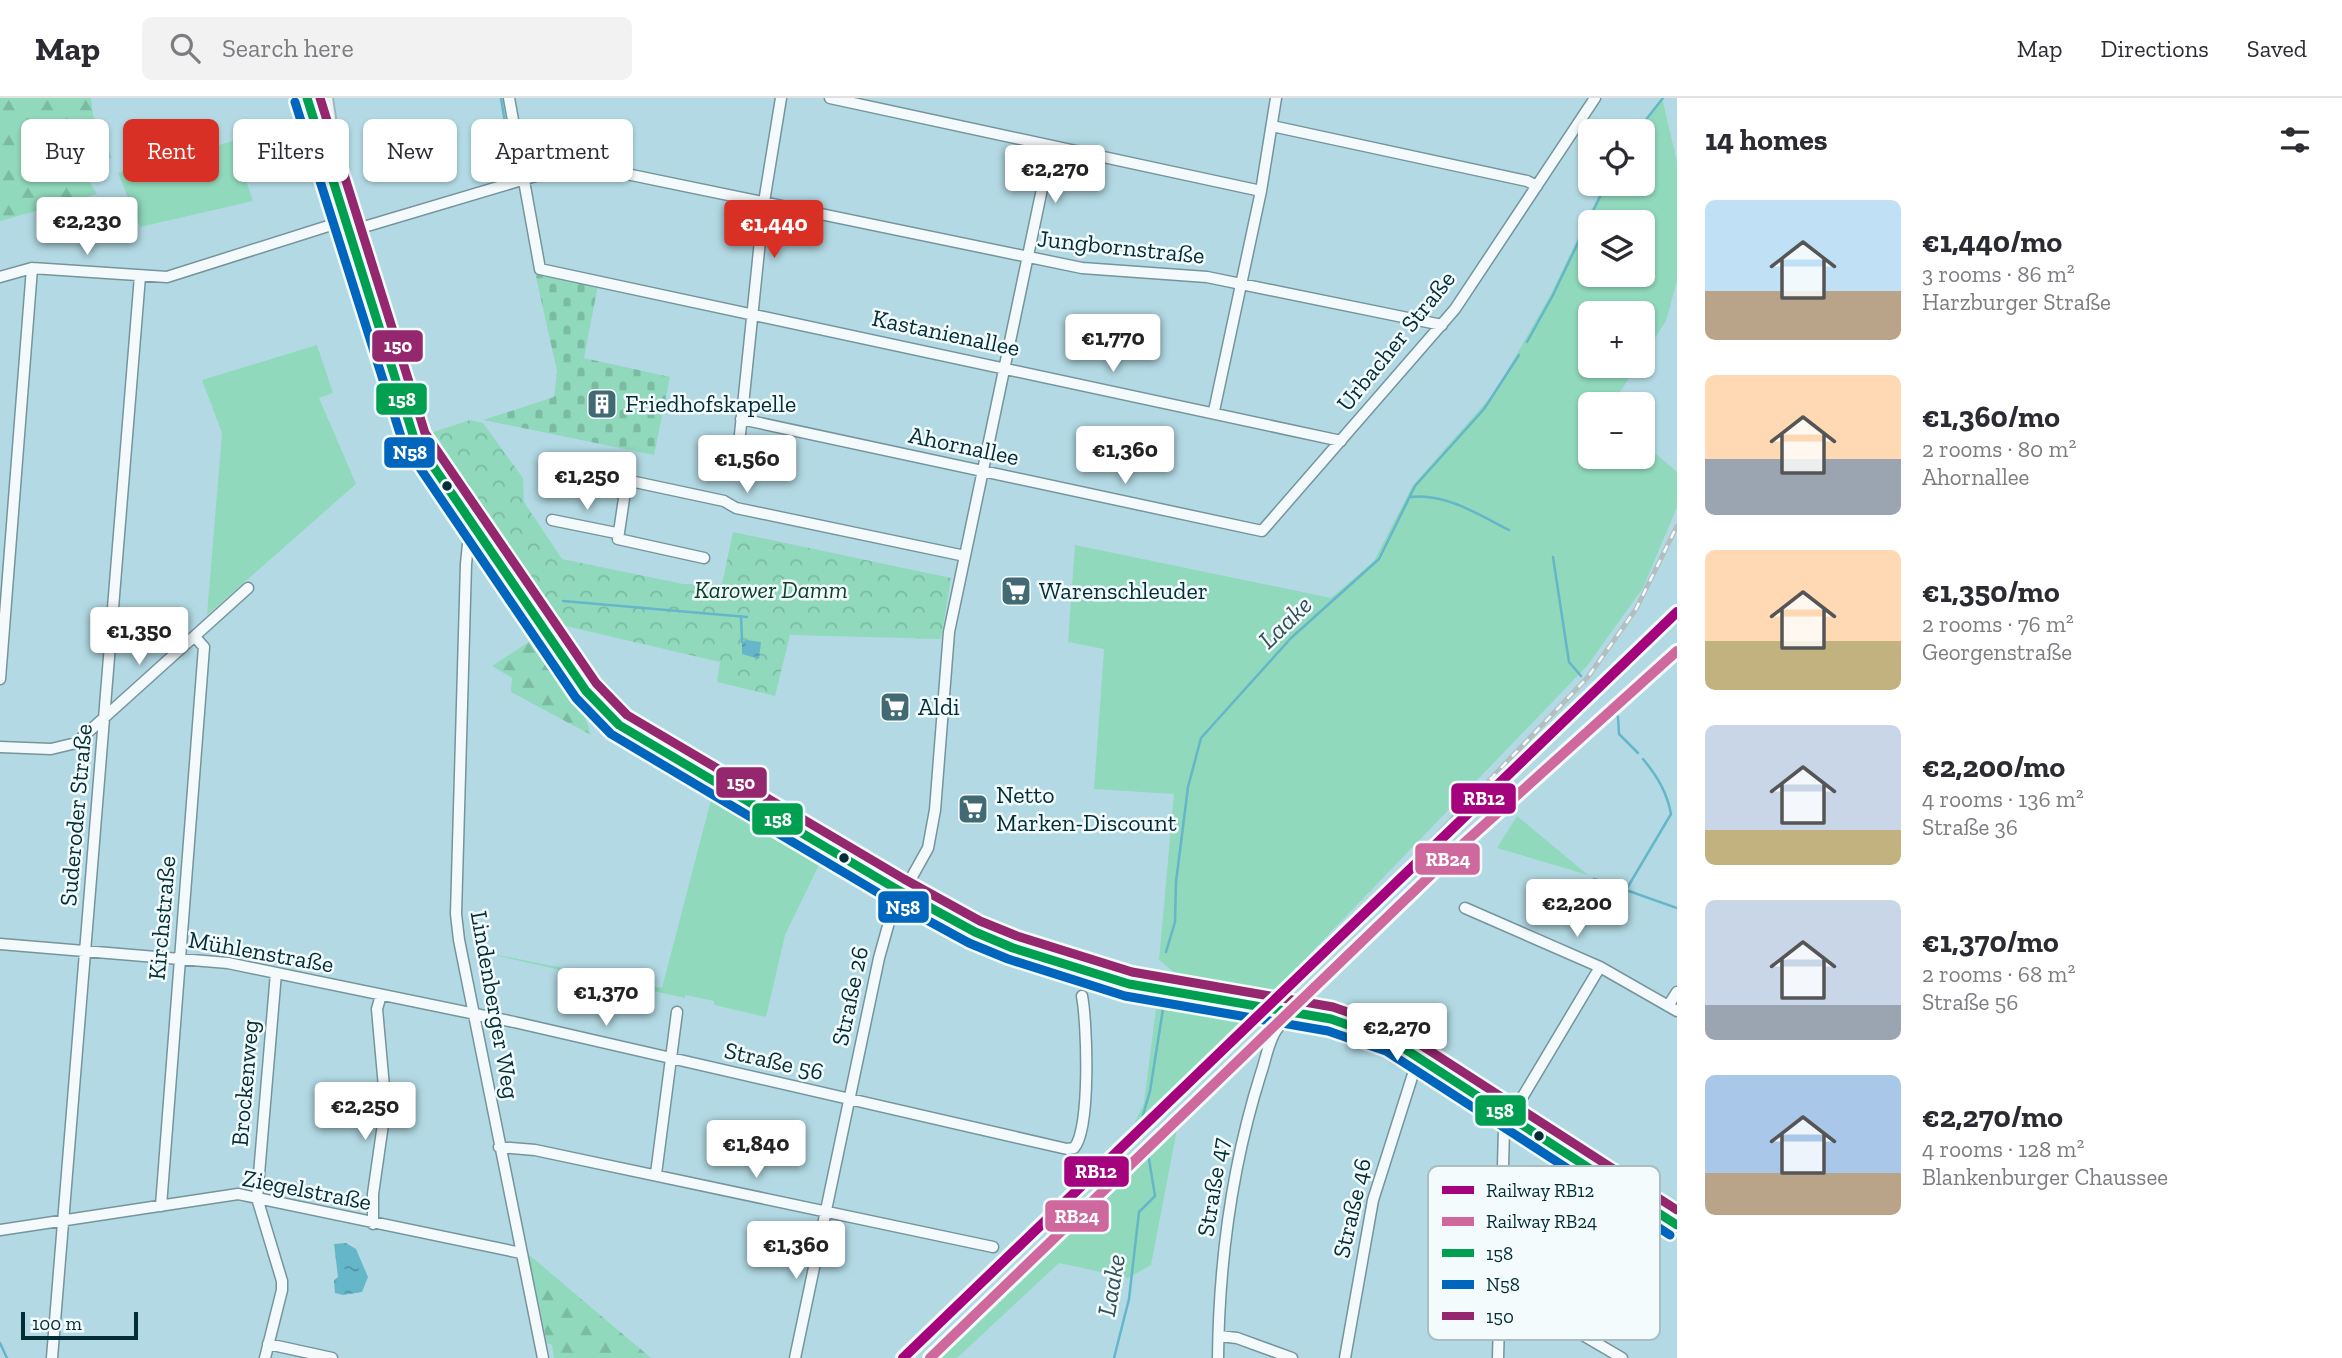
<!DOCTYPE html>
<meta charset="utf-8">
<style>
:root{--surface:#fff;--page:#f2f2f3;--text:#2b2b33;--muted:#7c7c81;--line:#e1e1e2;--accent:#d93025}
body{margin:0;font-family:"Zilla Slab",serif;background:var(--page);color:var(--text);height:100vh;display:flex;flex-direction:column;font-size:26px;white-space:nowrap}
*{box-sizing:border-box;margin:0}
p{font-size:23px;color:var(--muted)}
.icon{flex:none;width:38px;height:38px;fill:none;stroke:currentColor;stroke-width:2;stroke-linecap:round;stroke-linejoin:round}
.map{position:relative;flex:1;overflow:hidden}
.drawer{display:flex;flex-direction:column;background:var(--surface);width:665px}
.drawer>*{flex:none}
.guide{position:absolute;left:21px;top:21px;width:665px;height:63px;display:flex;gap:14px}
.tools{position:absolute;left:1578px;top:21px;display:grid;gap:14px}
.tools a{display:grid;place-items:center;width:77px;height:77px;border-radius:10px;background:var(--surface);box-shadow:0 2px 5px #0004;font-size:35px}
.scale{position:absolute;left:21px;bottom:18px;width:117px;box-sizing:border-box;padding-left:7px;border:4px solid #032d36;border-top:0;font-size:19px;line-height:24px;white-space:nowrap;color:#032d36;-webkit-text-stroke:5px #f3fbfd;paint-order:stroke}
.price{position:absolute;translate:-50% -60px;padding:0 16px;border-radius:7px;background:#fff;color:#222;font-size:23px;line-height:46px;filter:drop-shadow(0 2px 4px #0008)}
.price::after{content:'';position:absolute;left:50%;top:42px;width:21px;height:16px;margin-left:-10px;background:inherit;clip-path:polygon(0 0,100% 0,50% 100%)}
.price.on{background:var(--accent);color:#fff}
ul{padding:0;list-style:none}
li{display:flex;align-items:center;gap:21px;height:175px;padding:0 28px}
li span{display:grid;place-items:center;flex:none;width:196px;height:140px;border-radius:10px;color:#555}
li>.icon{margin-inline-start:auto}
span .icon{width:84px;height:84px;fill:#fffc;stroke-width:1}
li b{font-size:30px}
h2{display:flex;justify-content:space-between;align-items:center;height:84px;padding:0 28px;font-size:30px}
.chip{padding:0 24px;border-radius:10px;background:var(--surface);box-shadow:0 2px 5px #0004;font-size:24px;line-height:63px}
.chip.on{background:var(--accent);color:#fff}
header{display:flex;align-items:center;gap:42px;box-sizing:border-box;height:98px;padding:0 35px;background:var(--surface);border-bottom:2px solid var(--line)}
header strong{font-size:33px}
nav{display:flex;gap:38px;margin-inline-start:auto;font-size:24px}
.search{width:490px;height:63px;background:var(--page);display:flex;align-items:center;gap:18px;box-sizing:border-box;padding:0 24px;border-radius:10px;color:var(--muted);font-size:26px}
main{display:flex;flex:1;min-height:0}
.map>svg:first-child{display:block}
</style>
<header>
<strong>Map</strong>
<div class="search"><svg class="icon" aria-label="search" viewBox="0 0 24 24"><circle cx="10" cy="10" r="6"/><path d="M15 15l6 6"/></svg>Search here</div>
<nav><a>Map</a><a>Directions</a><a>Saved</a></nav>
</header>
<main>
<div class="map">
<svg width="1677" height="1260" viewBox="0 0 1677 1260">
<defs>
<pattern id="forest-firs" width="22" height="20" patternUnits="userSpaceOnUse" patternTransform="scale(1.75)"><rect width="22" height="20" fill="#90d9bc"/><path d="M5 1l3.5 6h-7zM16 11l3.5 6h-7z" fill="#7bbba2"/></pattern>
<pattern id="cemetery-stones" width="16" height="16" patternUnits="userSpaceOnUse" patternTransform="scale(1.75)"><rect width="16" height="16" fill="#90d9bc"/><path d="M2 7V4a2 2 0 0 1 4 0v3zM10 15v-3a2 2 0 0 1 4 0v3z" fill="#7bbba2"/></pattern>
<pattern id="park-crowns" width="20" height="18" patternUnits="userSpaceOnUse" patternTransform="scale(1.75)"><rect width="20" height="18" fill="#90d9bc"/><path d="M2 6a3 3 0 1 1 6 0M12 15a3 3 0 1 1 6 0" fill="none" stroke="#7bbba2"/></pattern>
<pattern id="water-ripples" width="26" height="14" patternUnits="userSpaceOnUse" patternTransform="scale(1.75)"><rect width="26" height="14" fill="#66b6c9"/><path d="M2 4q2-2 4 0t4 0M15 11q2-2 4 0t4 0" fill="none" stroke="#5294a4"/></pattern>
</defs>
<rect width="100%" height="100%" fill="#b3dae4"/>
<path fill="#90d9bc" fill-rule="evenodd" d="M1662 0 1677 64V183L1666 223 1643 258V215H1591V268H1637L1612 306H1591V359H1643V345L1677 374V409L1643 490 1587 568 1274 893 1181 880 1159 862 1174 696 1094 691 1104 551 1068 544 1075 447 1331 500 1374 463 1413 387 1495 294 1551 196 1604 86H1643V33H1636ZM1591 124H1643V177H1591Z
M233 43 253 103 140 129 118 75Z
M317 247 333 295 319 300 356 386 207 517 222 335 202 282Z
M712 698 819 767 785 837 766 919 714 907V903L685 897V900L463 850 662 890Z
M1517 718 1588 777 1497 750Z
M1168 903 1231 909 1256 920 1137 1030 1135 1024 1144 1005 1156 910Z
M1178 1026 1151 1167 1128 1180 1059 1165 957 1260H921L1030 1155 1040 1157Z"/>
<path fill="url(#forest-firs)" d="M0 0H91L93 17 112 60 102 59 79 67 97 96 0 123Z
M532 542 583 613 591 637 511 594 512 580 492 568Z
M528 1156 651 1260H554L552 1247 547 1245Z"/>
<path fill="url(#cemetery-stones)" d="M538 174 598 187 584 260 670 279 654 357 483 322 554 299 557 273 536 179Z"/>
<path fill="url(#park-crowns)" d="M470 322 483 325 523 380 524 404 562 461 683 486H722L733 434 951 480 941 541 790 537 775 598 717 584 720 564 557 526C525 478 495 428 463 381 451 364 434 352 424 337Z"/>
<path fill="url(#water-ripples)" d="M746 542 761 544 759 561 742 556V544Z
M346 1145 356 1151 368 1179 362 1194 343 1197 335 1195 334 1182 338 1179 334 1146Z"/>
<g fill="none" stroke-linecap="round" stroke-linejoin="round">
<path stroke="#66b6c9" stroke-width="2.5" d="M501 0 513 74
M1637 33 1663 0
M1527 244 1553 197 1606 86
M1411 399C1446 395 1479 417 1509 432
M1553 459 1569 564 1581 578
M563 503 747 519
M741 518 742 544
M1607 607 1618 619 1619 636 1638 655
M1643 661C1657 678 1667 694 1671 716L1626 792 1677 810
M1594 781 1626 792
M1166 854 1175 824 1176 784 1188 689 1201 640 1291 540 1379 461 1415 388 1484 311 1519 257
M1141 1024 1150 993 1163 911
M0 1245 7 1260
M1114 1260 1129 1201 1139 1114 1155 1098 1146 1043"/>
<g stroke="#75949c" stroke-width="13">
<path id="minor" d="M509 0 540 171 1341 343
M830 0 1261 93
M1272 28 1527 83 1537 88
M347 134 569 68 583 67 1082 170 1207 179 1442 227
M0 179 32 170 167 179 344 123
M1214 313 1261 93 1276 0
M741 321 1262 433 1455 211 1595 0
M736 375 764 104 781 0
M552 422 616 435
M480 435 468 446 466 466 456 816 459 842 543 1260
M704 460 618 441 626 387 635 384 724 403 736 410 965 458
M0 581 32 170
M0 649 51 651 76 645 248 490
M903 795 928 750 935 712 949 534 1051 48
M1465 810 1600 869 1677 913
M0 846 228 865 514 924 1067 1051 1074 1050C1091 1032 1087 924 1082 898
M1668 908 1677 894
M499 1049 535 1052 993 1149
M656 1076 677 914
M161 1108 204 549 195 539
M373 1126V1096L383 1026 384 989 377 911 381 897
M0 1132 238 1096 521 1155
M1499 1191 1506 1192 1622 1260
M1219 1238 1237 1240 1292 1260
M268 1246 332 1260
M52 1260 140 178
M265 1260 282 1192V1183L257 1100 276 875
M795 1260 879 860 898 792
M1218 1260C1219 1163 1232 1067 1261 975 1266 961 1269 940 1278 930
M1345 1260 1373 1102 1414 973
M1498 1260 1504 1030 1600 869"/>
</g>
<g stroke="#a0b6c1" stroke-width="16">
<path id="major" d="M307 0 331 77
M326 0 344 123 412 335 586 593 619 627 898 792 975 834 1013 850 1129 886 1331 921 1391 942 1677 1127"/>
</g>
<use href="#minor" stroke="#f4f9fb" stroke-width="10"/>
<use href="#major" stroke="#ebf2f7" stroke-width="12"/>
<g stroke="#b3bec1" stroke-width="5">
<path id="rail" d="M1324 855 1588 579 1636 511 1677 428"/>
</g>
<use href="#rail" stroke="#f3fbfd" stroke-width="2.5" stroke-dasharray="8" stroke-linecap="butt"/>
<g stroke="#f3fbfd" stroke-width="14">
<path id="bus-1" d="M307 0 414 340 586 593 619 627 898 792 975 834 1013 850 1129 886 1331 921 1391 942 1677 1127"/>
</g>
<g stroke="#f3fbfd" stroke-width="14">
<path id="bus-2" d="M295 4 403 345 576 600 611 636 892 803 969 845 1008 861 1125 898 1328 933 1386 953 1670 1137"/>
</g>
<g stroke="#f3fbfd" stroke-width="14">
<path id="bus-3" d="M320 0 425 335 596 585 627 617 904 781 980 823 1017 838 1132 874 1333 909 1396 931 1677 1112"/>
</g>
<use href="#bus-1" stroke="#00a050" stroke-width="9"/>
<use href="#bus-2" stroke="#0065bd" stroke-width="9"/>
<use href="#bus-3" stroke="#95276e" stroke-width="9"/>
<g stroke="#f3fbfd" stroke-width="16">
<path id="rail-1" d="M903 1260 1677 514"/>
</g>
<g stroke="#f3fbfd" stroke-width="16">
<path id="rail-2" d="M930 1260 1463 746 1677 553"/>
</g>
<use href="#rail-1" stroke="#a5027d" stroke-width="10"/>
<use href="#rail-2" stroke="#cf689d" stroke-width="10"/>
</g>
<defs>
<g id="building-square" transform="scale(1.575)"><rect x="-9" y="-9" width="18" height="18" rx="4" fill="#416a73" stroke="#f3fbfd"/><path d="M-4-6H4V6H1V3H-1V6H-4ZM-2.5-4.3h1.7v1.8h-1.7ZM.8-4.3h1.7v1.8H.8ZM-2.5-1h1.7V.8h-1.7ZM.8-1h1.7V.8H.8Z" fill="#fff"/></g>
<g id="supermarket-square" transform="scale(1.575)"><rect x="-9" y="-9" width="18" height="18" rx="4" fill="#416a73" stroke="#f3fbfd"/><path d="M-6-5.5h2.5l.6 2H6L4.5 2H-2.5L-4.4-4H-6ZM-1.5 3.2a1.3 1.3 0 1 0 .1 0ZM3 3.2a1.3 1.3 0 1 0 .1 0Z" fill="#fff"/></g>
</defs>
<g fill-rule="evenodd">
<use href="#building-square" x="602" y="306"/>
<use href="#supermarket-square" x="1016" y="493"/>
<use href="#supermarket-square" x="895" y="609"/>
<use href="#supermarket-square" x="973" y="711"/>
</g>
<g fill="#032d36" stroke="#f3fbfd" stroke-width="2.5">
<circle cx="447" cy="388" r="6"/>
<circle cx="844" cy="760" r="6"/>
<circle cx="1539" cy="1038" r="6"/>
</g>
<g text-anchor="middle" stroke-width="5" stroke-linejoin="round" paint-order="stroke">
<g font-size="24" fill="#032d36" stroke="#f3fbfd">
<text transform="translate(1121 149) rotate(6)" y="8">Jungbornstraße</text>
<text transform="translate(946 235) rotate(12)" y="8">Kastanienallee</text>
<text transform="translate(1396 243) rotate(-51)" y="8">Urbacher Straße</text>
<text transform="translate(964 348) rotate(12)" y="8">Ahornallee</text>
<text transform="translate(76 717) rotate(-85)" y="8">Suderoder Straße</text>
<text transform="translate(162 820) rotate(-85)" y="8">Kirchstraße</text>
<text transform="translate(261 854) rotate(10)" y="8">Mühlenstraße</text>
<text transform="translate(850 898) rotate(-78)" y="8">Straße 26</text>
<text transform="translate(495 907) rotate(80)" y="8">Lindenberger Weg</text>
<text transform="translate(774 963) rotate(13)" y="8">Straße 56</text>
<text transform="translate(245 985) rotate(-85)" y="8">Brockenweg</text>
<text transform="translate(1213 1089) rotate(-81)" y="8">Straße 47</text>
<text transform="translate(307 1092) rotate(11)" y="8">Ziegelstraße</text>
<text transform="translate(1352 1110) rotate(-77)" y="8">Straße 46</text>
</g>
<g font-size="24" fill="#032d36" stroke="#f3fbfd" text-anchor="start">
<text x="625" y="314">Friedhofskapelle</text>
<text x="1039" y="501">Warenschleuder</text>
<text x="918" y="617">Aldi</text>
<text x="996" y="705">Netto<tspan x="996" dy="28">Marken-Discount</tspan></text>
</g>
<g font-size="24" font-style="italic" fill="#0a4225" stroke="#f3fbfd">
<text x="771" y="500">Karower Damm</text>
</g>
<g font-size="26" font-style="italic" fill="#335158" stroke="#f3fbfd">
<text transform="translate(1285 524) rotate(-44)" y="9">Laake</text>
<text transform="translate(1111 1187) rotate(-80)" y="9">Laake</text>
</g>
</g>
<rect x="1428" y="1068" width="232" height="174" rx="10" fill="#f3fbfd" stroke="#abbdc1" stroke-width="2"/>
<rect x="1442" y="1088" width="32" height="8" fill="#a5027d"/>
<rect x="1442" y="1119" width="32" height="9" fill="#cf689d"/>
<rect x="1442" y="1151" width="32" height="8" fill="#00a050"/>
<rect x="1442" y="1182" width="32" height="9" fill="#0065bd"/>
<rect x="1442" y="1214" width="32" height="8" fill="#95276e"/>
<g font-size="19" fill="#032d36">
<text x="1486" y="1099">Railway RB12</text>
<text x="1486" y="1130">Railway RB24</text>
<text x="1486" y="1162">158</text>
<text x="1486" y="1193">N58</text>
<text x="1486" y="1225">150</text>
</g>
<g stroke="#f3fbfd" stroke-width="2.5">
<rect x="371" y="231" width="53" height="34" rx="7" fill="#95276e"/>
<rect x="375" y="284" width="53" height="34" rx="7" fill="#00a050"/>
<rect x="383" y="338" width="53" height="33" rx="7" fill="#0065bd"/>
<rect x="715" y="668" width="53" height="33" rx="7" fill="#95276e"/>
<rect x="1450" y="684" width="67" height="33" rx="7" fill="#a5027d"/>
<rect x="751" y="704" width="53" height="34" rx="7" fill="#00a050"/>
<rect x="1414" y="744" width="67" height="34" rx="7" fill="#cf689d"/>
<rect x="877" y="792" width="53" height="34" rx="7" fill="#0065bd"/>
<rect x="1474" y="996" width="53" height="33" rx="7" fill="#00a050"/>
<rect x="1063" y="1057" width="67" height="33" rx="7" fill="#a5027d"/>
<rect x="1044" y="1101" width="66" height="34" rx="7" fill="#cf689d"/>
</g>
<g font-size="19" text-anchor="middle" font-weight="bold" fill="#fff">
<text x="398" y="254">150</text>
<text x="402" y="308">158</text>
<text x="410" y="361">N58</text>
<text x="741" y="691">150</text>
<text x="1484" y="707">RB12</text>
<text x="778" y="728">158</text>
<text x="1448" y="768">RB24</text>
<text x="903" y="816">N58</text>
<text x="1500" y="1019">158</text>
<text x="1096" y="1080">RB12</text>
<text x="1077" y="1125">RB24</text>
</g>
</svg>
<div class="tools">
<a><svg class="icon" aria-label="locate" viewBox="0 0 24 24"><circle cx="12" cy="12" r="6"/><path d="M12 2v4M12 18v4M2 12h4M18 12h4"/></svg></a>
<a><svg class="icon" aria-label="layers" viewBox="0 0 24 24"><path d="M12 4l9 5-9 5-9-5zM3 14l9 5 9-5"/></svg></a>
<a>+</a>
<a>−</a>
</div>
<div class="scale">100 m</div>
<b class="price" style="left:1055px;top:107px">€2,270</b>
<b class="price" style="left:87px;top:159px">€2,230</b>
<b class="price on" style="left:774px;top:162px">€1,440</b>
<b class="price" style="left:1113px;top:276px">€1,770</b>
<b class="price" style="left:1125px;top:388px">€1,360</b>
<b class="price" style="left:747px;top:397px">€1,560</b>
<b class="price" style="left:587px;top:414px">€1,250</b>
<b class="price" style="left:139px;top:569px">€1,350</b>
<b class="price" style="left:1577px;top:841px">€2,200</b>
<b class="price" style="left:606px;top:930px">€1,370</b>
<b class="price" style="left:1397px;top:965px">€2,270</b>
<b class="price" style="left:365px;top:1044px">€2,250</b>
<b class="price" style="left:756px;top:1082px">€1,840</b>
<b class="price" style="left:796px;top:1183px">€1,360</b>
<div class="guide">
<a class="chip">Buy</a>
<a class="chip on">Rent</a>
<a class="chip">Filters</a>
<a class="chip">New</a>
<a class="chip">Apartment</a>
</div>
</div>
<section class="drawer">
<h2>14 homes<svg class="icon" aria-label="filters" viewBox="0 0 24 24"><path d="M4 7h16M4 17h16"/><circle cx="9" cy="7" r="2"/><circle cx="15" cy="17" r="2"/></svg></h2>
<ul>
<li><span style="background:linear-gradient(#bfe0f5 65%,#b9a48a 0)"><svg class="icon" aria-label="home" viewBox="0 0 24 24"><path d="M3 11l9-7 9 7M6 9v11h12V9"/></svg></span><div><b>€1,440/mo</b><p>3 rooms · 86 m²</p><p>Harzburger Straße</p></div></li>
<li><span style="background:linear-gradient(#ffd9b3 60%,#9aa5b1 0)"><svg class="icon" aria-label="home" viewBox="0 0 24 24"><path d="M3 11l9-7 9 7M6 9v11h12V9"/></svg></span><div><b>€1,360/mo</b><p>2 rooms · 80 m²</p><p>Ahornallee</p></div></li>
<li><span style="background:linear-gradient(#ffd9b3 65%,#c2b280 0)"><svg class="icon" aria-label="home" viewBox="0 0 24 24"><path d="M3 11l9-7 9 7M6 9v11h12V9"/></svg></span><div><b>€1,350/mo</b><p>2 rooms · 76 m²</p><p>Georgenstraße</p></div></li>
<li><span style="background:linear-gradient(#c9d6e8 75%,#c2b280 0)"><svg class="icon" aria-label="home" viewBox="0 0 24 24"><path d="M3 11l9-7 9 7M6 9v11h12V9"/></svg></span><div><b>€2,200/mo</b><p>4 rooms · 136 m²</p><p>Straße 36</p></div></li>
<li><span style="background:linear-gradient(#c9d6e8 75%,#9aa5b1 0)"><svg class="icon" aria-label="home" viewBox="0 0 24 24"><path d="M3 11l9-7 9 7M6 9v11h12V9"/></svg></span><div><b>€1,370/mo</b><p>2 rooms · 68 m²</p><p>Straße 56</p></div></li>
<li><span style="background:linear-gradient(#a9c7e8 70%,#b9a48a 0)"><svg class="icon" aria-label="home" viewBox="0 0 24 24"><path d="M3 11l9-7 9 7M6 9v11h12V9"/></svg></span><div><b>€2,270/mo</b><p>4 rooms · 128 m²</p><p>Blankenburger Chaussee</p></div></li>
</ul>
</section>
</main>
